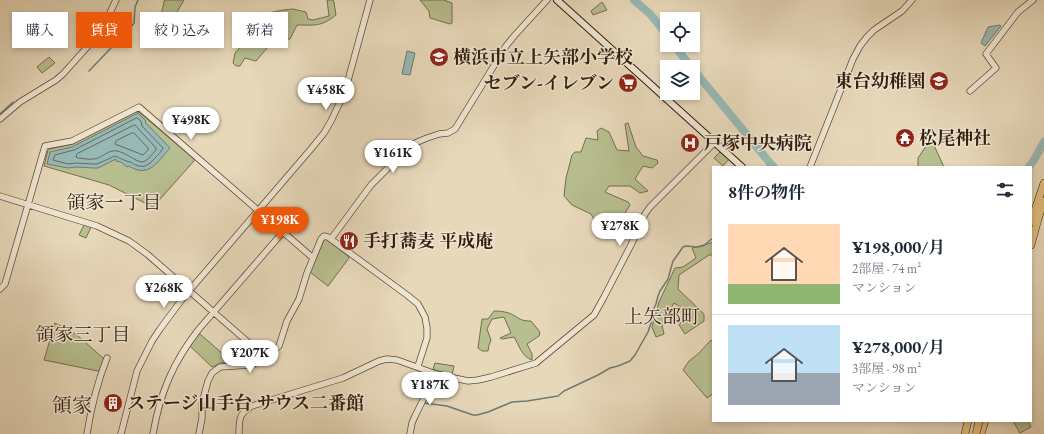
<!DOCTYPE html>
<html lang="ja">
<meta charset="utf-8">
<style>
:root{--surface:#fff;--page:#f6f6f7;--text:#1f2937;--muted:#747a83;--line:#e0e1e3;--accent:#ea580c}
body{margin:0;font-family:"EB Garamond","Noto Serif JP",serif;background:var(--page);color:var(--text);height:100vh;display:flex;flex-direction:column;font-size:15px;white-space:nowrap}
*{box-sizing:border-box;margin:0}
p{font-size:13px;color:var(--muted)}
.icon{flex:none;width:22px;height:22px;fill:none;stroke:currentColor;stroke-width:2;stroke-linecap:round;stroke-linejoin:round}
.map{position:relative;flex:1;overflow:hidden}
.drawer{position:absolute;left:712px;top:166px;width:320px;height:256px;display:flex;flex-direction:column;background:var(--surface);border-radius:0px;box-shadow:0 2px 6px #0003}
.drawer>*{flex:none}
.banner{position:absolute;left:12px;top:12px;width:380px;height:36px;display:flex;gap:8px}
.tools{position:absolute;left:660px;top:12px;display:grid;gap:8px}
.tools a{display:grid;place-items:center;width:40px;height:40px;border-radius:0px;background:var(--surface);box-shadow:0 2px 6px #0003;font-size:20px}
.price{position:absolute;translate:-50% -34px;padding:0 9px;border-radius:14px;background:#fff;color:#222;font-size:13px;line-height:26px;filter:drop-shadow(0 1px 2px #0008)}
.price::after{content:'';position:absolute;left:50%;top:24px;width:12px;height:9px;margin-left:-6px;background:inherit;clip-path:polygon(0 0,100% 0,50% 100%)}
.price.active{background:var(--accent);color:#fff}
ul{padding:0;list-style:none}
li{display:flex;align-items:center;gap:12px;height:100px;padding:0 16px}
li+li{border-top:1px solid var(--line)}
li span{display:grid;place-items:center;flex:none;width:112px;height:80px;border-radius:0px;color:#555}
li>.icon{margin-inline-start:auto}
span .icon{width:48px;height:48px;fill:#fffc;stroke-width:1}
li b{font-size:17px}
h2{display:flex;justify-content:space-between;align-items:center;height:48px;padding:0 16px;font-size:17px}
.pill{padding:0 14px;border-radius:0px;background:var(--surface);box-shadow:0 2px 6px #0003;font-size:14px;line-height:36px}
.pill.active{background:var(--accent);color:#fff}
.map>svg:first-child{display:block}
</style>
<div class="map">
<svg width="1044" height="434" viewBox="0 0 1044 434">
<rect width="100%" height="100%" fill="#e7d8ba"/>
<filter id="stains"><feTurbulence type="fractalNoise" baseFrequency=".005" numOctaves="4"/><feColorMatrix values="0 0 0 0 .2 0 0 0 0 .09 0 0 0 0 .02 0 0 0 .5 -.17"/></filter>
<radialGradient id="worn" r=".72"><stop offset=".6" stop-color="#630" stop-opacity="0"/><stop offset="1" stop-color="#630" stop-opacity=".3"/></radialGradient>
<path fill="#b7be8f" stroke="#756e4e" d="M165 0H184L177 12 181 14 169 34 155 27C159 18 163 11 164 1Z
M327 0H333L334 2 336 15C321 27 315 25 297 25L290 39 274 40 256 61 245 58 240 66H236L233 63 235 53 244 43 250 26 264 14 283 10 293 9 306 12 308 19 313 20 329 16Z
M420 0H444L452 3V23L450 24 430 18 429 11Z
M602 2 607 10 593 15 591 11Z
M49 57 55 63 42 73 37 67Z
M136 112H139L194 159V161L153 207 109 185 44 166 48 150 50 149 73 144Z
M628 123 636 147 643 156 657 160 658 163 652 168 643 166 635 179 648 191 640 193 630 186H609L605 192 628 202 630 205 619 223 615 235 610 237 599 228 591 214 572 205 564 196 566 178 572 155 575 152H581L586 138 598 140 597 131 601 128 609 132 617 150 629 151 625 124Z
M931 139 944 167H922L918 166V158Z
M720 152 729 159 723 166 714 158Z
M84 225 91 227 86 238 79 235Z
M326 239 348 256 349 258 328 286 310 272 324 240Z
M713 241V255H709L679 275 678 289 704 314V321L685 334 679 325 688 312 674 303 662 325 664 334 656 337 652 327 659 302 675 268 683 267 696 258 692 248 711 243Z
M494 311C501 311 509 312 515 316 521 320 523 321 531 321L540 332 539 336 527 344 532 354V360C522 357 519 345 514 337L502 339 500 338 511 333 504 317 492 319 487 329 491 340 489 345 488 351H482L478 348 482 319H488Z
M55 323 77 335 103 358 104 360 100 370 98 371 44 360Z
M198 334H200L232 362 231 363H221L212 367 190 346V344Z
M711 340 713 342V394L707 398 683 370 689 361 698 354Z
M435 363 454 366 452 375 438 371 433 369Z
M1013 421H1028L1031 427 1020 433Z"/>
<path fill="#97b9b5" stroke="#6f7b72" d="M1000 25 1001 26 985 46 981 43 988 27Z
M407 51 415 53 410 75 402 74Z
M138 113 146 121 145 122 170 148C158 161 149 179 129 166L127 167 121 162 116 161V159L98 168H93L76 167 68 168 47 164 50 152 72 147Z"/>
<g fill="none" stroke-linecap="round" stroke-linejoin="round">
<path stroke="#656b62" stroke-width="1" d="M137 118 141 121 142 126 163 148C161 152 158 155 155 158 150 164 144 169 136 165 132 164 134 163 130 162 125 161 120 158 115 156L97 164H93L76 163 68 164 53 160 55 155 74 150Z
M135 125 156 148V150C153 153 148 161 142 162 137 162 124 152 117 151 109 149 102 158 94 159 89 160 83 158 78 158L76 157 77 154Z
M132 133H134L148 148V150L143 155 115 144 116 141Z"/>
<path stroke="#6f7b72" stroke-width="1.5" d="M89 71 130 28 134 23 135 7 138 0
M0 114 13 102
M766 167 770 163
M424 403 447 406 473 415H477L488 412 512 402 527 401 558 396 564 391 598 375 610 368 618 366 630 361 635 355 648 332 652 320V312L656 304 658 296 660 291 668 279 673 261 676 257 683 247 686 246 697 247 703 246 713 238"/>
<path stroke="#97b9b5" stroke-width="8" d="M634 0 650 14 667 35
M674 45 691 67
M693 69 770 163 774 167
M1029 167 1034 160 1044 142"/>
<g stroke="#604c39" stroke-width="7">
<path id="tertiary" d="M970 91 996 68 986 54 1018 12 1033 0
M0 119 20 102 56 80 63 74 98 35 106 21 116 0
M810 167 853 59 860 46 867 37 874 30 902 11 912 0
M0 196 97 226 129 241 147 254 265 357
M331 239 371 185 404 152 415 143 427 138 439 134 448 133 455 129 506 46 515 35 547 0
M0 289 5 284 45 146 72 141 139 107 313 258
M87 434C91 408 97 383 107 358
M121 434 137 371 152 341 160 329 183 298 311 149 324 133 331 121 341 100 347 84 370 0
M153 434C160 393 173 362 199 329L283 232
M199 434 202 418V403L208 381 212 373 220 367 251 365 258 362 279 346 287 321 299 299 307 273 321 239 324 236 328 237 407 295 418 304 425 317 427 328V338L418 366
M239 434C239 420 239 413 252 406L343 378 379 361 387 359 397 360 436 374 468 381 478 380 491 377 536 363 594 315 604 297 631 245 645 214 650 207 715 142
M410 434 412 423 415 416 436 374"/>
</g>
<g stroke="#331d0e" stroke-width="8">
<path id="secondary" d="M557 0 742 167"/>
</g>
<g stroke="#331d0e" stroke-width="8">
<path id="trunk" d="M1031 222 1044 183
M1031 245 1038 219 1044 201
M965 434 968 421
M981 434 985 421"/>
</g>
<use href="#tertiary" stroke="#efe6d2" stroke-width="5.5"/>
<use href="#secondary" stroke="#efe6d2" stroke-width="6"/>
<use href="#trunk" stroke="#e4bc7d" stroke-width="7"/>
<g stroke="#331d0e" stroke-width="8" stroke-linecap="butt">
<path id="trunk-bridge" d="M976 434 979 421"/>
</g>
<use href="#trunk-bridge" stroke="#e4bc7d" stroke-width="7"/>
</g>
<defs>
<g id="school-disc" transform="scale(1)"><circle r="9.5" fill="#8f2418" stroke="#efe6d2"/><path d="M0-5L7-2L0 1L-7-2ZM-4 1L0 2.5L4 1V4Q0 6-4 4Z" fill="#fff"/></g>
<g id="supermarket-disc" transform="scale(1)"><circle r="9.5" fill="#8f2418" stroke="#efe6d2"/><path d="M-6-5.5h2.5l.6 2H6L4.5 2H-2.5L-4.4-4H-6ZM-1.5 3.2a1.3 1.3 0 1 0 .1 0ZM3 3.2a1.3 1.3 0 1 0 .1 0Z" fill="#fff"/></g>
<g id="temple-disc" transform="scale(1)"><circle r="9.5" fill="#8f2418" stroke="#efe6d2"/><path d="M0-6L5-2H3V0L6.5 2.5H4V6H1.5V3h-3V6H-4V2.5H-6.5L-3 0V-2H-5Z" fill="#fff"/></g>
<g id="hospital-disc" transform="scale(1)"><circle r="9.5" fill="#8f2418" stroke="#efe6d2"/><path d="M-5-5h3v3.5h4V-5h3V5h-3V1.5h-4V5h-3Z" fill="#fff"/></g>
<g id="restaurant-disc" transform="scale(1)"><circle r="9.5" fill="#8f2418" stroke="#efe6d2"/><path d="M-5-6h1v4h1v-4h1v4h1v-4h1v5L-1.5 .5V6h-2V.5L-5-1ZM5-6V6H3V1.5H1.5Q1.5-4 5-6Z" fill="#fff"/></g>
<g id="building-disc" transform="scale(1)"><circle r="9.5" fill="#8f2418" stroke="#efe6d2"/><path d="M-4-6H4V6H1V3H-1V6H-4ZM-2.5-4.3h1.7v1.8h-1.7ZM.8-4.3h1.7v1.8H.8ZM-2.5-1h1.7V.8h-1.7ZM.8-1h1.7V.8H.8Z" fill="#fff"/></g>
</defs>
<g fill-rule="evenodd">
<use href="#school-disc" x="439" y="57"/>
<use href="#school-disc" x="939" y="81"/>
<use href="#supermarket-disc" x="628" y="83"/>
<use href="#temple-disc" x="905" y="138"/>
<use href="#hospital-disc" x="690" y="143"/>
<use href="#restaurant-disc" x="349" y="241"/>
<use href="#building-disc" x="113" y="403"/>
</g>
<g text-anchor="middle" stroke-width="3" stroke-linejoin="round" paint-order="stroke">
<g font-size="18" font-weight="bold" fill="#331d0e" stroke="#efe6d2" text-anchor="start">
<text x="453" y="63">横浜市立上矢部小学校</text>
<text x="925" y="87" text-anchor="end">東台幼稚園</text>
<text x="614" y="89" text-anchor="end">セブン-イレブン</text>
<text x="919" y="144">松尾神社</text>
<text x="704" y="149">戸塚中央病院</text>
<text x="363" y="247">手打蕎麦 平成庵</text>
<text x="127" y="409">ステージ山手台 サウス二番館</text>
</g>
<g font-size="19" fill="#331d0e" stroke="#efe6d2">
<text x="114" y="209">領家一丁目</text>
<text x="662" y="323">上矢部町</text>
<text x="83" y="341">領家三丁目</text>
</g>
<g font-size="20" fill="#331d0e" stroke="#efe6d2">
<text x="72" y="412">領家</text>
</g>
</g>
<rect width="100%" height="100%" filter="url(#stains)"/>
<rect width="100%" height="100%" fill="url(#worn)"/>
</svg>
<div class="tools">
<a><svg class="icon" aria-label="locate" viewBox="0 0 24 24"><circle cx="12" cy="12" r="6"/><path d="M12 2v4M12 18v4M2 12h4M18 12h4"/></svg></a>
<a><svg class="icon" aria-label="layers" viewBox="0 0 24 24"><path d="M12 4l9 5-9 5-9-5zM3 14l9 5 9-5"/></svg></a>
</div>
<b class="price" style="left:326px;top:111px">¥458K</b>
<b class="price" style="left:191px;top:141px">¥498K</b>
<b class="price" style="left:393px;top:174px">¥161K</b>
<b class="price active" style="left:280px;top:241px">¥198K</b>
<b class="price" style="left:620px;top:247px">¥278K</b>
<b class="price" style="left:164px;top:309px">¥268K</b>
<b class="price" style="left:250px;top:374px">¥207K</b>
<b class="price" style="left:430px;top:406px">¥187K</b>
<div class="banner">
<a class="pill">購入</a>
<a class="pill active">賃貸</a>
<a class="pill">絞り込み</a>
<a class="pill">新着</a>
</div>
<section class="drawer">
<h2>8件の物件<svg class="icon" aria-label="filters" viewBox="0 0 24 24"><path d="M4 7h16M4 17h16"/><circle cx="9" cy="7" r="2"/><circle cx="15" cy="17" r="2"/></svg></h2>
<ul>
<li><span style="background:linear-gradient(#ffd9b3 75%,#8fb573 0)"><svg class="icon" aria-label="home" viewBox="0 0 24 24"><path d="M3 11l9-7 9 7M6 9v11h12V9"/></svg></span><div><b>¥198,000/月</b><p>2部屋 · 74 m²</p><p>マンション</p></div></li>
<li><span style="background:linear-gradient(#bfe0f5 60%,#9aa5b1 0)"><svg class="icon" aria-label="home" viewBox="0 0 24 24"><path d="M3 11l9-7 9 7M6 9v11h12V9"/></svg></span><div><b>¥278,000/月</b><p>3部屋 · 98 m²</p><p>マンション</p></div></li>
</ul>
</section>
</div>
